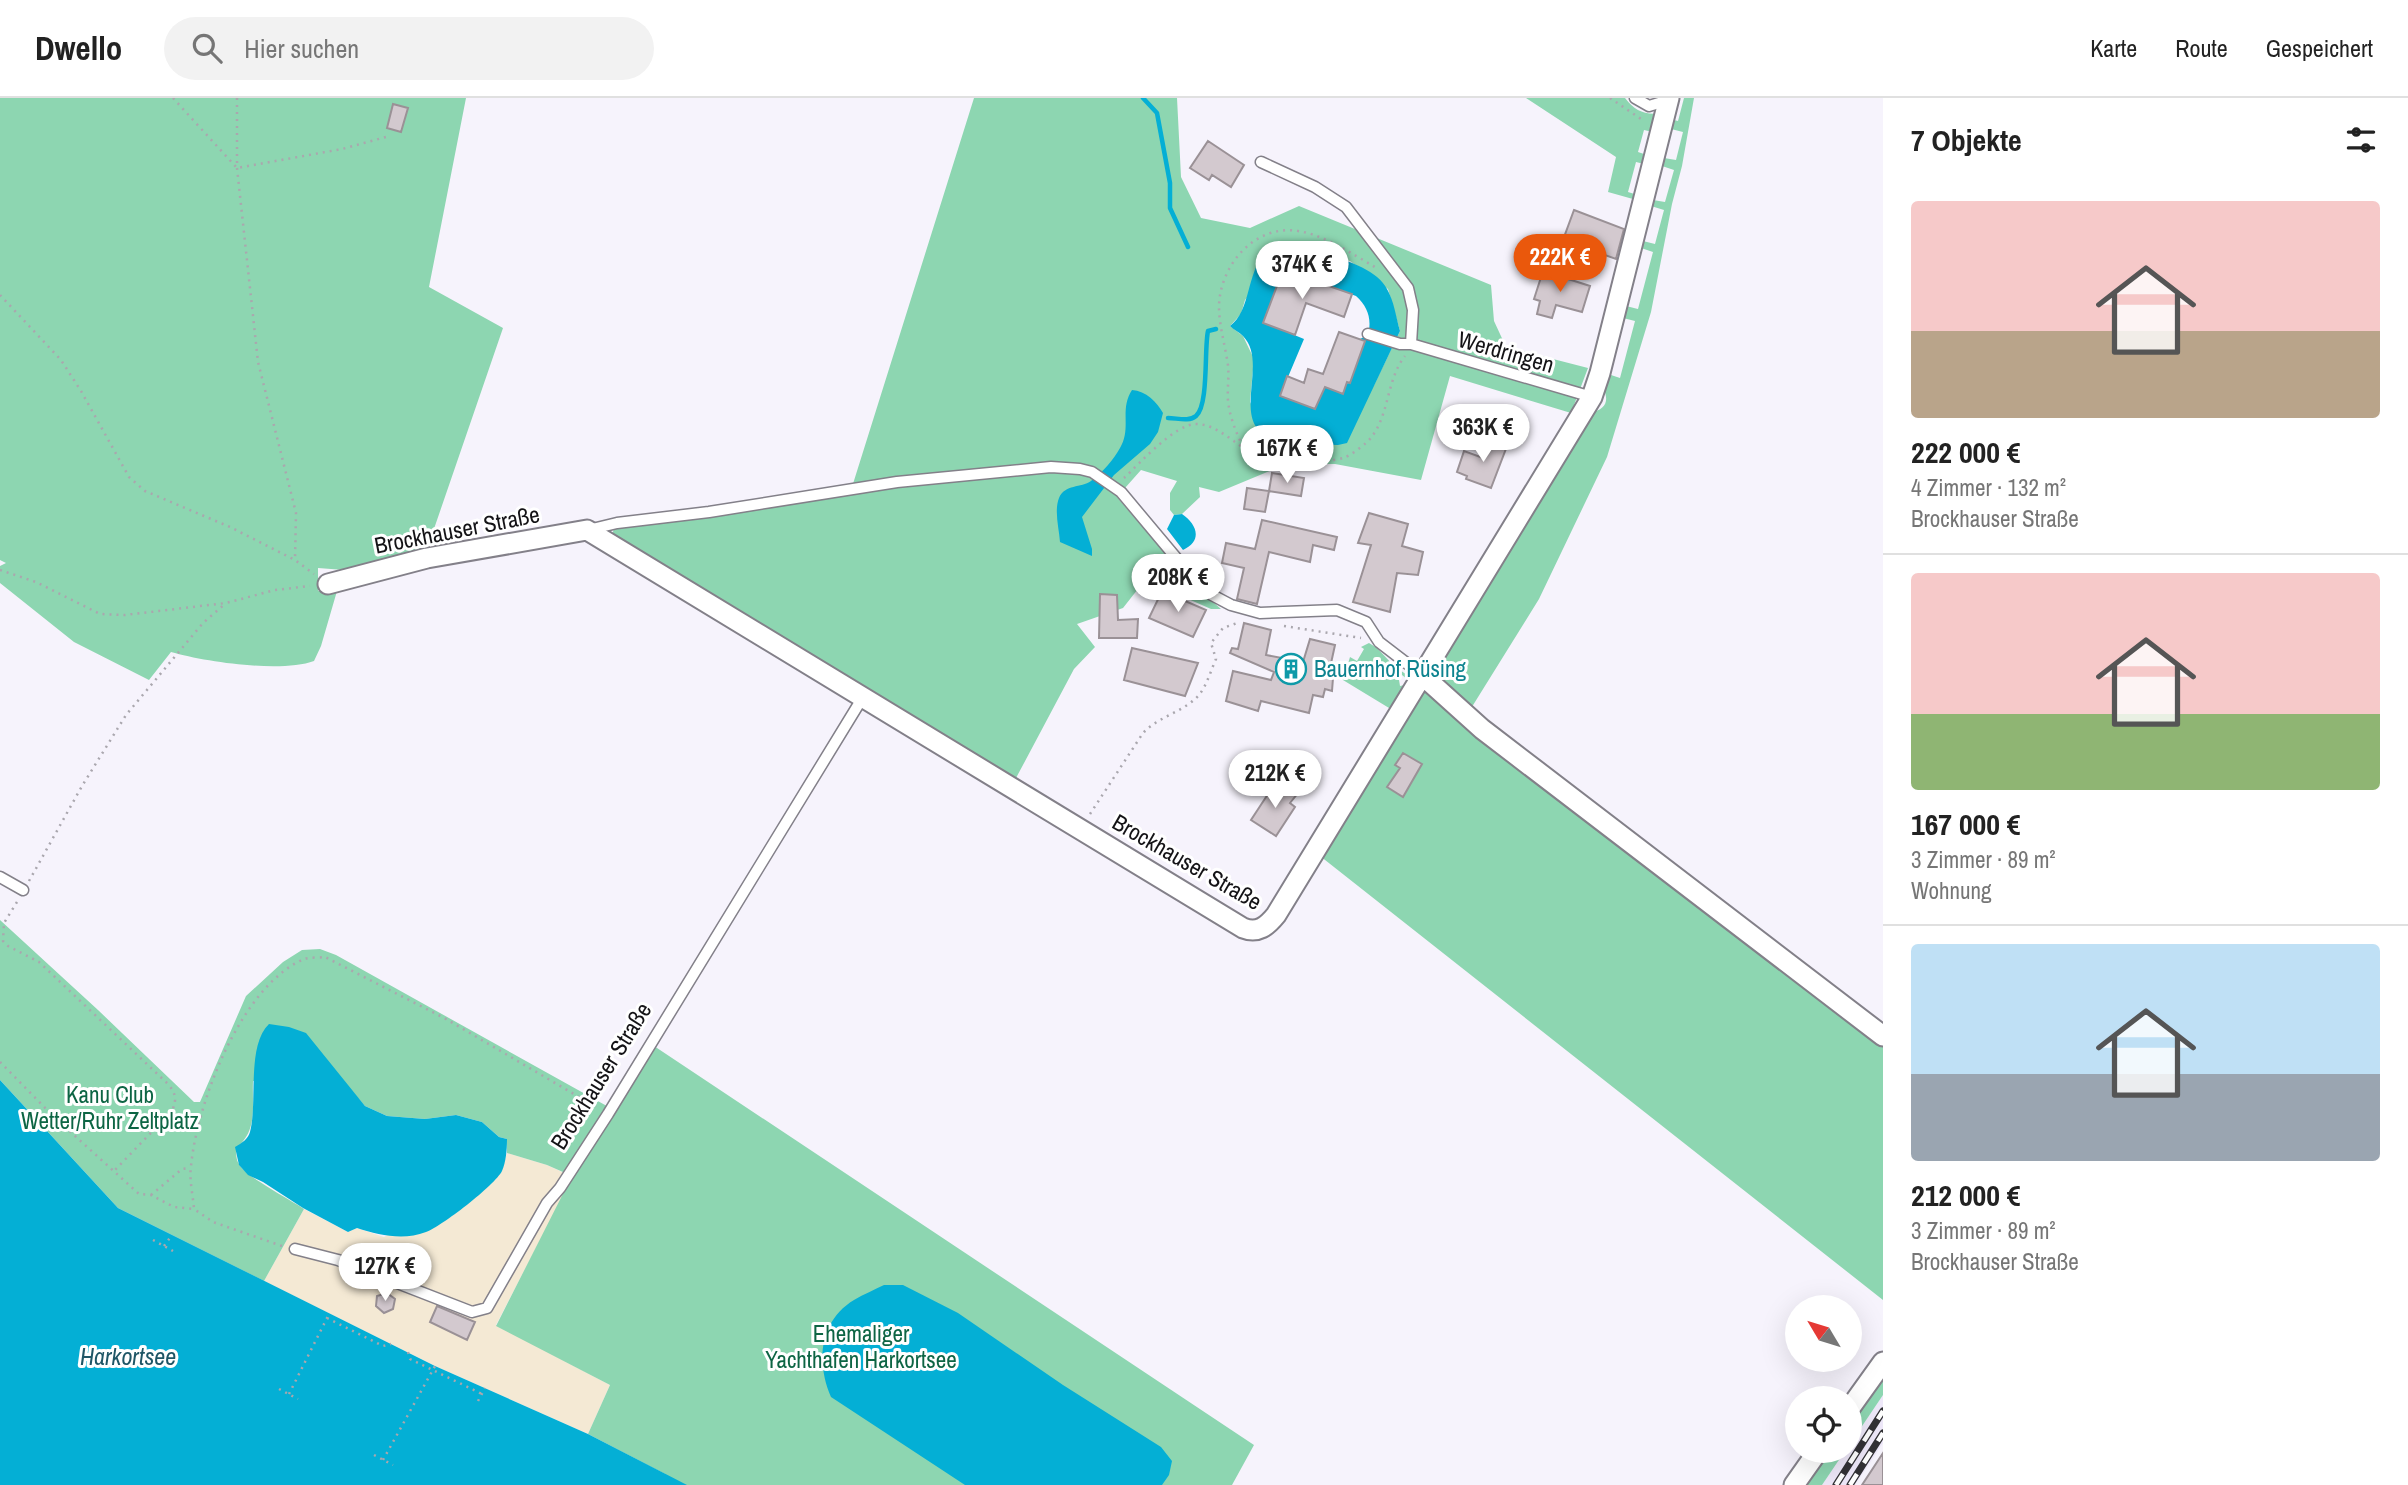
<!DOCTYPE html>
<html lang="de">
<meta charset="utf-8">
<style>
:root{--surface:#fff;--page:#f2f2f2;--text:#222;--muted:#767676;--line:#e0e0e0;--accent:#ea580c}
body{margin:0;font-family:"Archivo Narrow",sans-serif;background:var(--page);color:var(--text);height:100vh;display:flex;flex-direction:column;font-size:26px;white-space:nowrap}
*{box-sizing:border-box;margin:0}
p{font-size:23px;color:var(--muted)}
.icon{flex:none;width:38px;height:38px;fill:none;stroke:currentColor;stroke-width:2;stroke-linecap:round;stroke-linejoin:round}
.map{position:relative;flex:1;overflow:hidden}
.side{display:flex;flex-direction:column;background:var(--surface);width:525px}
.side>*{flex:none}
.needle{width:46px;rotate:308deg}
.tools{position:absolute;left:1785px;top:1197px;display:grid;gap:14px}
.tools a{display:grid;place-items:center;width:77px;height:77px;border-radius:50%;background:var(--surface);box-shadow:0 7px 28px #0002;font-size:35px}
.price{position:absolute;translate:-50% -60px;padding:0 16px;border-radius:24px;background:#fff;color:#222;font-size:23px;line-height:46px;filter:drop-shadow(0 2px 4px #0008)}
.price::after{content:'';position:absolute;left:50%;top:42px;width:21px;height:16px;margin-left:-10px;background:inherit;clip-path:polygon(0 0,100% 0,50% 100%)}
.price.on{background:var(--accent);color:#fff}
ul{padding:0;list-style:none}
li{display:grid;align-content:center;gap:14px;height:371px;padding:0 28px}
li+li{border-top:2px solid var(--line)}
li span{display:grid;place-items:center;height:217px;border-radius:7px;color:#555}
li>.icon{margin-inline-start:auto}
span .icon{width:126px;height:126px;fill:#fffc;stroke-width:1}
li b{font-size:30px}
h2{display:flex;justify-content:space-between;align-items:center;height:84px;padding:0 28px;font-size:30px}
header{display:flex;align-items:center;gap:42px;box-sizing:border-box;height:98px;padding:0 35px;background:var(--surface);border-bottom:2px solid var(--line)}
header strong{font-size:33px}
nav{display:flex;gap:38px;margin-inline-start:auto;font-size:24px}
.search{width:490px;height:63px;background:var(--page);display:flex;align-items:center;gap:18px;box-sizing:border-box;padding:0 24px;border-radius:38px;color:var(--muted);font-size:26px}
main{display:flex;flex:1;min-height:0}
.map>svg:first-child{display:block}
</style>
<header>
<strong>Dwello</strong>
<div class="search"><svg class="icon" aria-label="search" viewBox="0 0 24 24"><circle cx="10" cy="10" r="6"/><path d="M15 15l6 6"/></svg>Hier suchen</div>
<nav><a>Karte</a><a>Route</a><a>Gespeichert</a></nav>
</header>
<main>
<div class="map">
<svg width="1883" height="1387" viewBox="0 0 1883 1387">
<rect width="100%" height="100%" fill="#f6f3fc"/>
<path fill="#eee8f9" d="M1883 1297V1345L1855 1387H1822L1845 1353H1850V1346Z"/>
<path fill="#f4e9d4" d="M507 1055 547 1067 573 1079 496 1227 610 1287 588 1336 435 1268 264 1183 304 1111 348 1134 357 1130 384 1139 501 1075Z"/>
<path fill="#8dd6b1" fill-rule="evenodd" d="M0 0H466L429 189 503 230 425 457 344 472 318 470V493H337L321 548 314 563C281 575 206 564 171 554L149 582 74 544 0 485V468L6 465 0 462Z
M974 0H1177L1181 79 1201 120 1250 130 1299 108 1491 187 1494 223 1506 249 1588 270 1571 315 1450 278 1421 382 1335 366H1324L1272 372 1219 394 1199 389 1200 399 1182 416 1174 417 1170 412V395L1177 383 1141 372 1117 399 1187 481 1221 511H1211L1145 482 1123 510 1077 526 1095 549 1074 571 1015 682 612 438 614 430 852 389ZM1294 147 1332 160 1350 163 1388 191 1400 233 1374 287 1269 340 1250 304 1254 261 1243 238 1230 228 1241 216 1245 202Z
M1526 0H1625C1635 13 1646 18 1662 15L1657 35 1644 32 1638 54 1650 58 1648 67 1636 64 1628 94 1641 98 1640 103 1608 94 1616 59Z
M1684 0H1694L1682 68 1672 106 1651 214 1607 359 1539 501 1470 612 1437 581 1438 565 1591 314C1605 312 1610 303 1603 290L1608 276 1620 280 1635 223 1623 220 1626 208 1638 211 1653 154 1641 150 1643 143 1655 146 1664 112 1651 108 1653 102 1665 104 1674 72 1662 68 1664 60 1676 62 1683 34 1671 31 1674 22 1678 23Z
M1369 545 1377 550 1394 568 1410 579 1407 581 1402 577 1399 582 1400 588 1405 587 1394 613 1338 579 1347 569 1350 559 1357 563 1364 551 1361 549Z
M1423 593 1427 594 1883 949V1202L1320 758Z
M0 822 98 912 194 1004H200L246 898 283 864 302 852 320 851 336 857 614 1012 654 948 1254 1347 1232 1387H661L665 1376 588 1336 610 1287 496 1228 572 1078 547 1067 507 1055V1041L499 1039 482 1024 456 1017 425 1021 387 1018 365 1008 344 984 253 983C252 1009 258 1033 236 1050 236 1054 236 1062 239 1066 243 1077 291 1102 304 1111L264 1183 118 1110 0 982Z
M1883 1272V1297L1850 1346V1318Z
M1824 1353H1845L1822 1387H1799Z"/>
<path fill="#04afd5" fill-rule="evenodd" d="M1294 147C1321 156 1374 165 1387 191 1394 203 1396 219 1400 233L1347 345 1338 347C1318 346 1292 348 1272 341 1228 324 1270 266 1243 238 1239 234 1234 232 1230 228 1255 210 1244 159 1277 149 1282 147 1289 148 1294 147ZM1283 172 1356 198C1368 209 1372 221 1368 237L1360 241 1365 244 1350 285 1325 288 1315 311 1280 298 1304 241 1263 224Z
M1132 292C1146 293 1157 304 1163 315L1158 334 1150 346 1114 377 1082 419 1092 451V458L1060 444C1059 430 1054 413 1059 400 1065 386 1081 390 1091 383 1102 375 1114 361 1120 350 1132 330 1119 312 1132 292Z
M1182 416C1197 426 1203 443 1183 452L1167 431 1174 417Z
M269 926 289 929 306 935 365 1008 387 1018 425 1021 456 1017 482 1024 499 1039 507 1041C507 1052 506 1064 502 1073 495 1087 441 1129 426 1134 403 1143 379 1137 357 1130L348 1134 303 1110 263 1084 248 1077 239 1067 235 1049C242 1045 248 1041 250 1034 258 1006 246 948 269 926Z
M0 982 118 1110 435 1268 588 1336 687 1387H0Z
M884 1187H903L958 1215 1063 1287 1161 1349 1172 1363 1169 1377 1162 1387H965L831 1299C816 1265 819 1223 854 1202 864 1196 874 1192 884 1187Z"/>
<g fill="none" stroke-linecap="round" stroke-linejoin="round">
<path stroke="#04afd5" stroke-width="4.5" d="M1143 0 1157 15 1170 85V110L1188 149
M1168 320C1177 320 1189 324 1196 318 1209 307 1204 250 1208 233L1216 231"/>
</g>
<path fill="#d3c9cf" stroke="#9a9196" stroke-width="2" d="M393 6 408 10 401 34 387 30Z
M1208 43 1244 67 1231 89 1212 77 1209 82 1190 70Z
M1574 112 1624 131 1616 161 1563 142Z
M1529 140 1544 145 1535 174 1519 169Z
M1283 172 1352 196 1344 219 1306 205 1295 237 1263 225Z
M1543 173 1590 188 1582 214 1556 207 1552 220 1537 216 1540 203 1534 201Z
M1339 234 1365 243 1350 285 1347 284 1343 296 1325 289 1315 311 1280 298 1287 278 1304 285 1308 271 1323 276Z
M1491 341 1507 348 1491 390 1466 381 1467 378 1457 374 1464 353 1483 360Z
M1272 375 1304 380 1301 398 1269 393Z
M1247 390 1269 393 1265 414 1244 411Z
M1369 415 1408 426 1402 448 1423 454 1418 477 1397 475 1390 514 1353 504 1371 447 1358 445Z
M1262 422 1337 439 1334 452 1313 447 1310 464 1269 454 1257 506 1237 501 1244 470 1222 465 1226 445 1255 451Z
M1162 493 1206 512 1193 539 1149 520Z
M1100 496 1117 497 1118 522 1138 521 1137 540H1099Z
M1244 525 1271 532 1266 557 1303 564 1310 541 1335 547 1328 579 1333 580 1332 593 1325 591 1323 599 1313 597 1309 615 1261 603 1258 613 1226 603 1233 573 1271 582 1274 574 1230 555 1232 550 1238 551Z
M1132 550 1198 565 1185 598 1124 582Z
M1403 655 1422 666 1403 699 1387 689 1400 670 1395 667Z
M1283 686 1298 695 1290 705 1295 709 1276 738 1251 722 1270 693 1277 697Z
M387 1195 395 1201 393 1211 384 1215 376 1208 377 1198Z
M437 1208 475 1224 467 1242 430 1224Z
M1883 1355V1387H1862Z"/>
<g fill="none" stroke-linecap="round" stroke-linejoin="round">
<g stroke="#838089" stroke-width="13">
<path id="service" d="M1635 0 1649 8 1669 2
M1261 64 1315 89 1346 109 1408 190 1413 212 1411 246
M1368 236 1400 246H1411L1592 299
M588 432 617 425 709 414 897 384 1051 369 1080 371 1092 374 1121 394 1188 474 1212 497 1231 507 1260 515 1337 512 1366 524 1379 544 1422 577
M0 779 23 792
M295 1151 338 1162 472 1214 487 1210 547 1105 560 1090 608 1016 863 599"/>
</g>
<g stroke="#838089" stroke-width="23">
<path id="minor" d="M328 486 427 460 587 432 1243 830C1258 836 1267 828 1276 817L1592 299 1600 275 1669 0
M1422 577 1482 631 1883 938
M1850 1310 1883 1264
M1794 1387 1818 1353"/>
</g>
<path stroke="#aaa7ae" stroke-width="2.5" stroke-dasharray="2 5" stroke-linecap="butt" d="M173 0 237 70 342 51 386 39
M237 0V70L258 264 296 415 295 462
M1610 0 1644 23
M0 197 61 262 81 293 129 379 145 393 230 429 295 462 314 476
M1243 349C1236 334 1230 320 1228 303 1227 289 1230 275 1227 261 1224 243 1219 226 1219 208 1220 167 1255 126 1298 133 1325 137 1352 156 1375 169
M1124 380C1140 365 1175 326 1196 326 1219 326 1238 350 1258 358 1277 366 1323 366 1343 360 1350 358 1360 350 1366 345 1390 323 1385 283 1405 258
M0 472 36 484 100 516 125 517 226 505 275 492 310 488
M1284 528 1361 540
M1090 716 1143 635C1159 618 1184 614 1199 597 1207 587 1211 572 1216 561L1211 545 1223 530 1240 524
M29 783 82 688 126 617 203 525 226 505
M17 804 4 825 3 843 8 848 39 864 168 986C176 996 177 1001 172 1013L113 1074
M0 964 53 1018 139 1096 151 1097 174 1109 194 1111
M151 1097 182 1071 190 1070
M153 1142 173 1153
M164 1148 172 1137
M282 1148 213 1124 194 1111C193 1097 189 1082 191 1068 197 1005 241 888 304 861 310 859 319 860 325 859L446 921 596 1009
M327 1220 383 1248 391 1246
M408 1254 410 1261 482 1296
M279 1291 298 1301
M289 1296 329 1216
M478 1303 485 1290
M374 1357 393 1367
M383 1362 435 1268"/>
<use href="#service" stroke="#fff" stroke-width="10"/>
<use href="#minor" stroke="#fff" stroke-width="19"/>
<g stroke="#323135" stroke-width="7">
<path id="rail" d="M1836 1387 1883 1313
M1850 1387 1883 1335"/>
</g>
<use href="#rail" stroke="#fff" stroke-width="4.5" stroke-dasharray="13" stroke-linecap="butt"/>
</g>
<defs>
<g id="building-ring" transform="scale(1.575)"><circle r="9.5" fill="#fff" stroke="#0f9aa8" stroke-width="1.5"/><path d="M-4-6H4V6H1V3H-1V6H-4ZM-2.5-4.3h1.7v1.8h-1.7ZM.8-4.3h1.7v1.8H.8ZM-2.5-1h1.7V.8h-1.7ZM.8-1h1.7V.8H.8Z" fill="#0f9aa8"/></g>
</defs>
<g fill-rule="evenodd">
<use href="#building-ring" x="1291" y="571"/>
</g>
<g text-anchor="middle" stroke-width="6" stroke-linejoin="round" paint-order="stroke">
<g font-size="23" fill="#141316" stroke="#fff">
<text transform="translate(1506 254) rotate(16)" y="8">Werdringen</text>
<text transform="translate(457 432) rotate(-11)" y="8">Brockhauser Straße</text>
<text transform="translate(1187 764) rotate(30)" y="8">Brockhauser Straße</text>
<text transform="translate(601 978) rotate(-58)" y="8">Brockhauser Straße</text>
</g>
<g font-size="23" fill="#0d838f" stroke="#fff" text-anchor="start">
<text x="1314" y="579">Bauernhof Rüsing</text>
</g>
<g font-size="23" fill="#0d6544" stroke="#fff">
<text x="110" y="1005">Kanu Club<tspan x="110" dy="26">Wetter/Ruhr Zeltplatz</tspan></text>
<text x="861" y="1244">Ehemaliger<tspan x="861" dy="26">Yachthafen Harkortsee</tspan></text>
</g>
<g font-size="24" font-style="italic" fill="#1f5666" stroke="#fff">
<text x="128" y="1267">Harkortsee</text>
</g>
</g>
</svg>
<div class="tools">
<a><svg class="needle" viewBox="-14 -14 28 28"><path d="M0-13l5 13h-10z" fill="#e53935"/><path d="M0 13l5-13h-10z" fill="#767676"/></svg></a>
<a><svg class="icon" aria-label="locate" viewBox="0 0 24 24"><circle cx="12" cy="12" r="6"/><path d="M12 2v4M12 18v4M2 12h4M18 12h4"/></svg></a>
</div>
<b class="price on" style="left:1560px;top:196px">222K €</b>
<b class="price" style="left:1302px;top:203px">374K €</b>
<b class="price" style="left:1483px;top:366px">363K €</b>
<b class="price" style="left:1287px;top:387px">167K €</b>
<b class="price" style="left:1178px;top:516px">208K €</b>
<b class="price" style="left:1275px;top:712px">212K €</b>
<b class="price" style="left:385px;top:1205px">127K €</b>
</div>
<section class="side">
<h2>7 Objekte<svg class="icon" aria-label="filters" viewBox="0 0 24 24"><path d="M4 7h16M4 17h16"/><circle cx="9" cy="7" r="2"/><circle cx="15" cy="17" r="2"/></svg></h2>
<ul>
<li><span style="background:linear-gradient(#f6c9c9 60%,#b9a48a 0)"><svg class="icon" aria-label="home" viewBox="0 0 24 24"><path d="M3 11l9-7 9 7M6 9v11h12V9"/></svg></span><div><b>222 000 €</b><p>4 Zimmer · 132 m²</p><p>Brockhauser Straße</p></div></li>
<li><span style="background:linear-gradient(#f6c9c9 65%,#8fb573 0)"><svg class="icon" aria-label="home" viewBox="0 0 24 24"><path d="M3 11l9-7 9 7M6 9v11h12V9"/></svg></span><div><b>167 000 €</b><p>3 Zimmer · 89 m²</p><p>Wohnung</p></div></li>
<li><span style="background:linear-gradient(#bfe0f5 60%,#9aa5b1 0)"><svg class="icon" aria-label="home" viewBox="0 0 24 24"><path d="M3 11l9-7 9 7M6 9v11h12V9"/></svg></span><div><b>212 000 €</b><p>3 Zimmer · 89 m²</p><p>Brockhauser Straße</p></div></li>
</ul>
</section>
</main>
